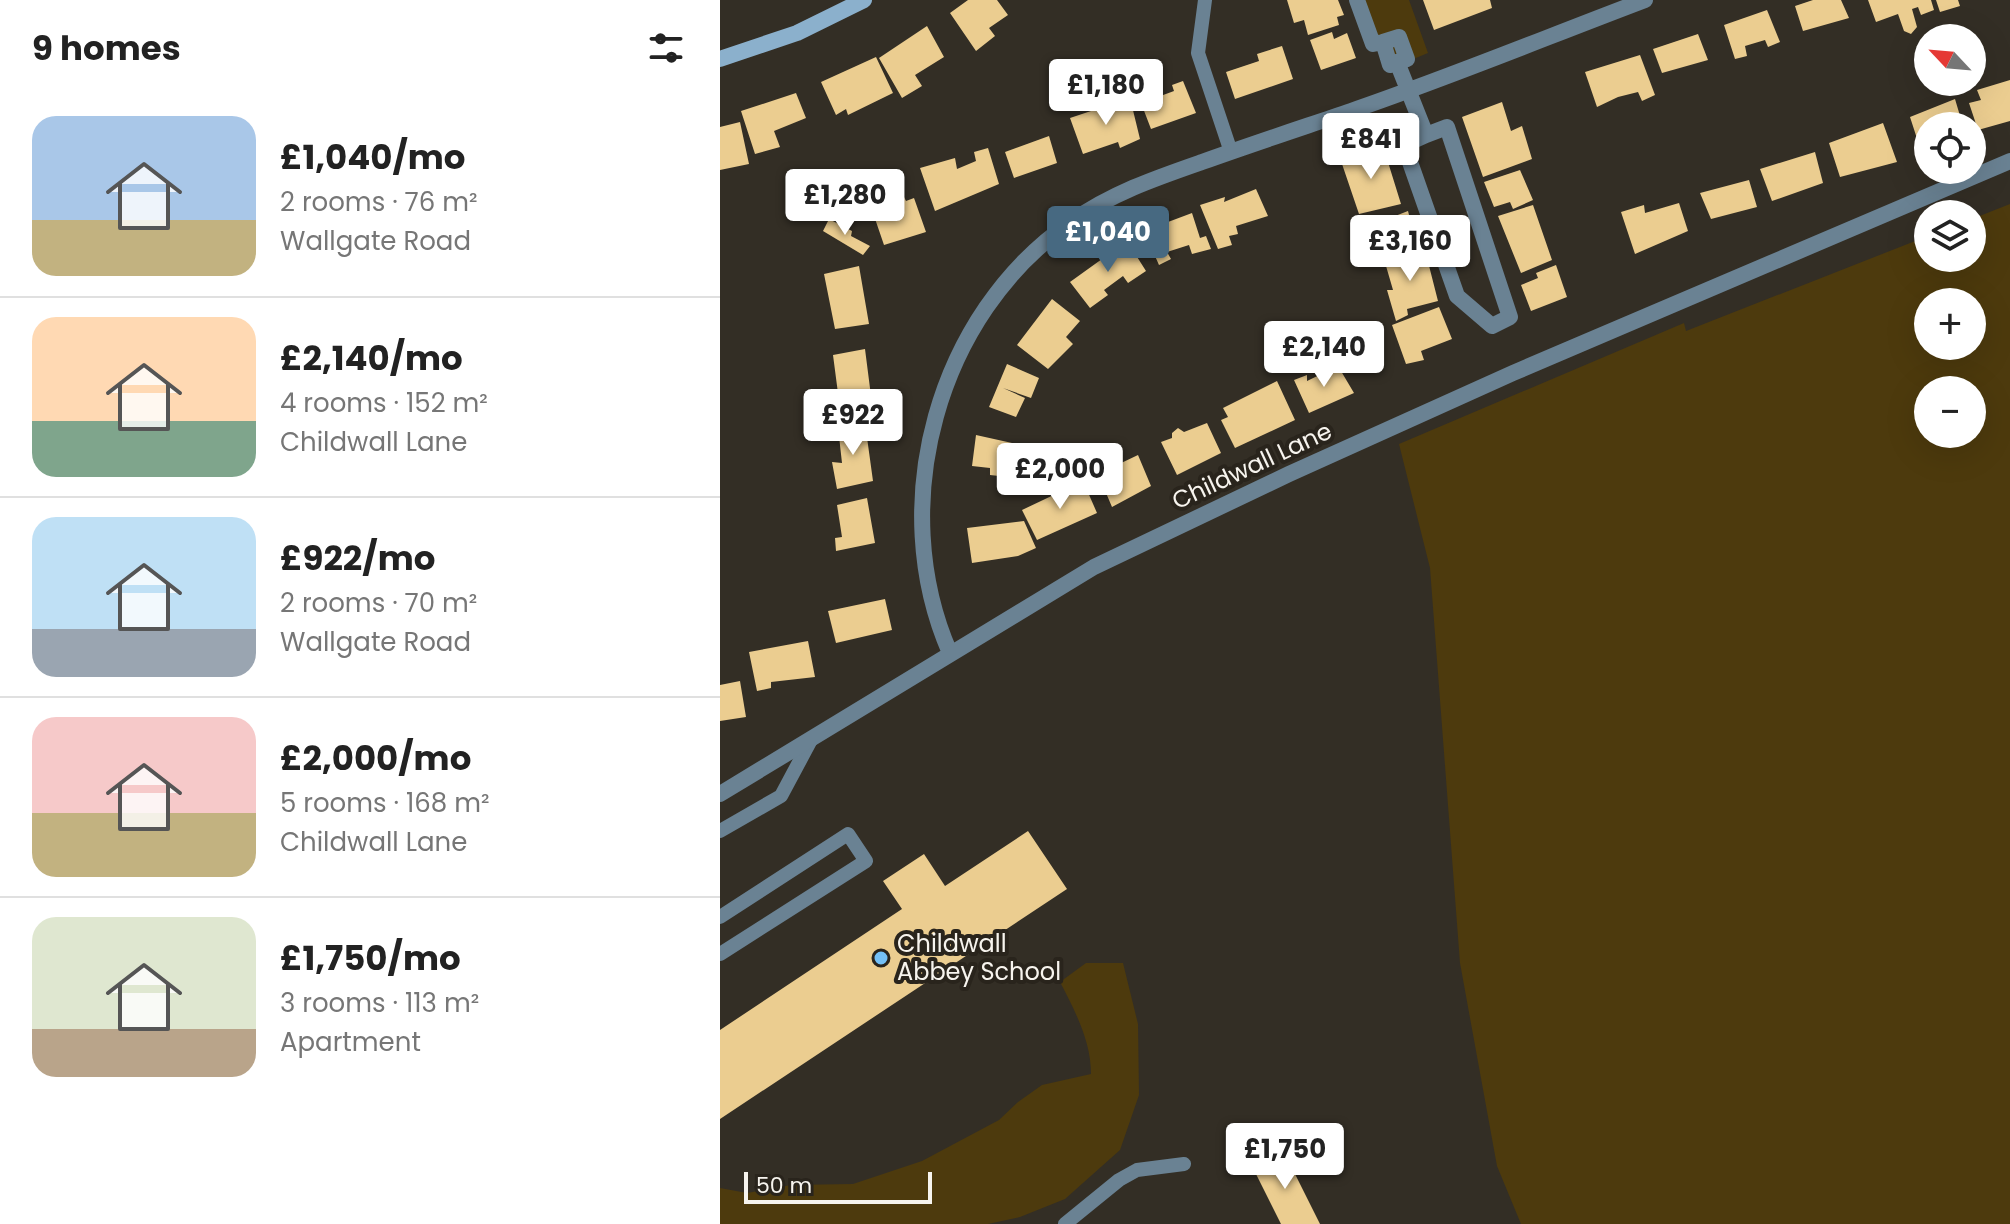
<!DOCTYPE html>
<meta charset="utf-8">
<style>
:root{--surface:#fff;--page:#f2f2f2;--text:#222;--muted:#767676;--line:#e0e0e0;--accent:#476981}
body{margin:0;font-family:Poppins,sans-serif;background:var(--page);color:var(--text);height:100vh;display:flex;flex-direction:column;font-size:30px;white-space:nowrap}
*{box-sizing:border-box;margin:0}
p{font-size:26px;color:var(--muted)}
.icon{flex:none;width:44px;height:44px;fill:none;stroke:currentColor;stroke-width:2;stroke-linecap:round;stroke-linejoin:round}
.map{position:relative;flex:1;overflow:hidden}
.panel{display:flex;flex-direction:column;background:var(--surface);width:720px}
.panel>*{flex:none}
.needle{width:52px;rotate:296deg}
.buttons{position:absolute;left:1194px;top:24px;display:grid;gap:16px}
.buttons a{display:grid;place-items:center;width:72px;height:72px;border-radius:50%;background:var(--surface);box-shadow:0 8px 32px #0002;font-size:40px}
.scale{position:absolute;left:24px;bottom:20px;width:188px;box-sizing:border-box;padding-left:8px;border:4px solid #f7f4ee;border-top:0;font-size:22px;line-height:28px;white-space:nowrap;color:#f7f4ee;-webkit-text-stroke:6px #29241c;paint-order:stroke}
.price{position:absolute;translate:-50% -68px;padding:0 18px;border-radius:8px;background:#fff;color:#222;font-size:26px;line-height:52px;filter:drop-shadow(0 2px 4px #0008)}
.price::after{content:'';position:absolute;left:50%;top:48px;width:24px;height:18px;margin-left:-12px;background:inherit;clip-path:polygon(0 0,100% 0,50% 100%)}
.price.selected{background:var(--accent);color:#fff}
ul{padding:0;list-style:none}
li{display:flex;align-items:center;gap:24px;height:200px;padding:0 32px}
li+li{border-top:2px solid var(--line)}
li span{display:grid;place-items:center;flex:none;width:224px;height:160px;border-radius:24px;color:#555}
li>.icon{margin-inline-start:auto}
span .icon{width:96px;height:96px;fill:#fffc;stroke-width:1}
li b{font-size:34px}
h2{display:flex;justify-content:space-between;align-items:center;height:96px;padding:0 32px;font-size:34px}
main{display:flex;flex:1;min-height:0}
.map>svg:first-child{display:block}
</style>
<main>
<section class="panel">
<h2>9 homes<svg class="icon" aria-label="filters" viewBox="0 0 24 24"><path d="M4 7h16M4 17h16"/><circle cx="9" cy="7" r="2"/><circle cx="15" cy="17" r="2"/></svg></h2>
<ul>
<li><span style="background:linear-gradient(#a9c7e8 65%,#c2b280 0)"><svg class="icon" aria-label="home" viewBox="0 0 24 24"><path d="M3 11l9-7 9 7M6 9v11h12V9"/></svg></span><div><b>£1,040/mo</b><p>2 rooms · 76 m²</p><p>Wallgate Road</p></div></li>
<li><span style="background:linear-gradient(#ffd9b3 65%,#7fa58c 0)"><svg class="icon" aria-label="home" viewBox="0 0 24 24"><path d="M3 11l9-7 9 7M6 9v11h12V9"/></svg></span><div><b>£2,140/mo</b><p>4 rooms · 152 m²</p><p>Childwall Lane</p></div></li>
<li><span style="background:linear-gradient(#bfe0f5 70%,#9aa5b1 0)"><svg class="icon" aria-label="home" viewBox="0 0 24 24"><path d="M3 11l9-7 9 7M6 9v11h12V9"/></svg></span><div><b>£922/mo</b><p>2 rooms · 70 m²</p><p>Wallgate Road</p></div></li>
<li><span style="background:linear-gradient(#f6c9c9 60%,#c2b280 0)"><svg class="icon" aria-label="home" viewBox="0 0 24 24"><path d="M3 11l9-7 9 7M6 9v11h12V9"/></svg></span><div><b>£2,000/mo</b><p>5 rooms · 168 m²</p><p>Childwall Lane</p></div></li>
<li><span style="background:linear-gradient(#dfe7d0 70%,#b9a48a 0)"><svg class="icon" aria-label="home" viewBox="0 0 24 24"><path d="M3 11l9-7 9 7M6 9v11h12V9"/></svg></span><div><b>£1,750/mo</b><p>3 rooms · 113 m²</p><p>Apartment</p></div></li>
</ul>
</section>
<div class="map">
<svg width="1290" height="1224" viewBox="0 0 1290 1224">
<rect width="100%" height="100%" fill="#332e25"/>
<path fill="#4d3a0d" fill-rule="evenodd" d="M633 0H689L708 53 691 60 672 57 667 44 651 51Z
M1290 204V1224H801L777 1166 740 963 710 568 679 444 964 323 966 331 1208 236V258H1252V219ZM1208 302H1252V346H1208ZM1208 390H1252V434H1208Z
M366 963H403L418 1024 419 1095 400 1150 345 1199 300 1217 268 1224H0V1188L27 1193 71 1185 133 1184 202 1161 279 1120 298 1102 322 1085 371 1074C371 1041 355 1011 340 982Z"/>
<path fill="#ebcd90" d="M248 0H277L288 15 269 28 275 36 256 51 230 13Z
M567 0H618L624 15 617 17 619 25 588 35 584 20 574 23Z
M703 0H770L772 8 714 30Z
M1093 0H1121L1129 18 1083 31 1075 6Z
M1148 0H1211L1214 10 1201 15 1198 7 1192 9 1197 27 1191 34 1184 31 1178 14 1156 22Z
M1216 0H1238L1240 6 1220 12Z
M1047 10 1060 42 1048 47 1045 40 1025 46 1027 56 1015 59 1004 25Z
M207 26 224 57 195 75 202 86 182 98 159 58Z
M612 32 614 39 627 33 636 58 601 70 590 40Z
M978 34 988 60 942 73 933 49Z
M562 46 573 79 515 99 506 72 539 61 537 54Z
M920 55 935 95 922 101 918 92 898 97 877 107 865 72Z
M156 57 173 93 128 115 126 109 116 115 101 82Z
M1290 80V121L1258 130 1249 103 1261 100 1257 90Z
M463 81 476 113 431 129 418 95 432 90 435 98 454 91 452 85Z
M76 93 86 118 54 131 60 147 35 154 21 111Z
M410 98 420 139 400 148 398 142 363 154 350 118Z
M1235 99 1243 126H1208V154L1203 157 1190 117Z
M782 102 791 131 802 126 812 159 763 177 742 117Z
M20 122 29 164 0 170V127Z
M1163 123 1177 162 1120 177 1109 143Z
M329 136 337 163 294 178 285 152Z
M663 146 681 204 639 214 621 161Z
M268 148 279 184 215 211 200 168 235 158 237 169 256 161 254 152Z
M1095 152 1103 183 1052 201 1040 169Z
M800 170 813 200 793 209 790 202 774 207 764 182Z
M1029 180 1037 207 991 219 980 193Z
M536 189 548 216 516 226 518 234 509 236 512 245 498 249 480 205 505 197 504 202Z
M184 197 186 201 194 198 206 232 164 245 151 207Z
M959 203 968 231 915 254 901 212 924 205 925 213Z
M813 205 832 260 801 273 778 216Z
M688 211 695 238 682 241 683 248 663 254 652 225Z
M472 213 480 238 486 236 491 249 472 254 469 245 447 252 451 259 439 265 424 231Z
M109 219 132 231 131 236 150 246 143 255 103 231Z
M407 241 426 271 408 283 403 276 384 290 388 295 370 308 350 282Z
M705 250 718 301 687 309 688 315 676 321 667 290H673L664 259 685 252 686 257Z
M836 265 847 297 811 311 801 285 818 278 816 273Z
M139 266 149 324 115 329 104 274Z
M332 299 360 321 346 337 353 344 328 369 297 345Z
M719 307 732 339 701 351 704 360 686 364 672 325Z
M145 349 151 396 139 398 141 410 108 417 109 401H119L113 355Z
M287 364 319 378 311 398 283 388 305 398 296 417 269 407Z
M618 366 634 393 589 413 574 380 587 375V381Z
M557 381 575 420 515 448 501 420 508 417 503 408Z
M145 423 153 481 117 489 112 462 122 463 118 427Z
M487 423 501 453 457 475 441 442 452 438V433L458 428 464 432Z
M256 435 292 443 288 477 270 475V468L252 466Z
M418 455 431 486 392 507 378 474Z
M363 481 377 513 317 540 302 510Z
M147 498 155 543 116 551 115 538 122 537 117 505Z
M304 521 316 548 298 556 252 563 247 528Z
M165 599 172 630 116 643 108 611Z
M88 641 95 677 51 682V688L37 691 29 652Z
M20 681 26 717 0 721V685Z
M308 831 347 889 0 1119V1030L182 909 163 881 204 854 225 886Z
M563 1150 600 1224H561L532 1166Z"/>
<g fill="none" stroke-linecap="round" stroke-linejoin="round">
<path stroke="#6a8293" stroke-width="14" d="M485 0 478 53 511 152
M0 831 61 796 92 738
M0 917 128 834 146 861 0 954
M345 1224 399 1180 417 1170 464 1164"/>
<path stroke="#6a8293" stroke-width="16" d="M637 0 653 44 663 42 670 65 677 62 706 135 727 127 790 317 772 326 737 296 684 145 706 135
M663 42 679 37 687 59 677 62
M230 653C165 505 217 314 351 222 392 193 436 178 482 162 532 144 581 128 631 111 730 77 827 37 925 0
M0 794 374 567 569 474 793 373 1290 161"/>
<path stroke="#8bb0cc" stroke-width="16" d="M0 59 77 33 144 0"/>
</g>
<circle fill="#74c0f6" stroke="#29241c" stroke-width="3" cx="161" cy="958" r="8"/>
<g text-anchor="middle" stroke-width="8" stroke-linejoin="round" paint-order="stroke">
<g font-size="24" fill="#f7f4ee" stroke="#29241c">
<text transform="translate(532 466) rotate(-25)" y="8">Childwall Lane</text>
</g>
<g font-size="24" fill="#f7f4ee" stroke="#29241c" text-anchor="start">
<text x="177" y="952">Childwall<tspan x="177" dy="28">Abbey School</tspan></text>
</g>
</g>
</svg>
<div class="buttons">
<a><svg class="needle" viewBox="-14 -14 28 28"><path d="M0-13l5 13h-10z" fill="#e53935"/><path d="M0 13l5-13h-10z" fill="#767676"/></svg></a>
<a><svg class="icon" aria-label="locate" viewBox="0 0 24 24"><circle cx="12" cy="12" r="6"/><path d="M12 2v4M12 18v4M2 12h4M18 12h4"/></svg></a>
<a><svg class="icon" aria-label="layers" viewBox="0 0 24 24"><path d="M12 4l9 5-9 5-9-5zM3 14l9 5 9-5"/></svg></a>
<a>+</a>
<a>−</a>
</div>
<div class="scale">50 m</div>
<b class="price" style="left:386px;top:127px">£1,180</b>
<b class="price" style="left:651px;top:181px">£841</b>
<b class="price" style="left:125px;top:237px">£1,280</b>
<b class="price selected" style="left:388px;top:274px">£1,040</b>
<b class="price" style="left:690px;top:283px">£3,160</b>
<b class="price" style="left:604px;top:389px">£2,140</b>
<b class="price" style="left:133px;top:457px">£922</b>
<b class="price" style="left:340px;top:511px">£2,000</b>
<b class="price" style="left:565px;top:1191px">£1,750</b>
</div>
</main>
